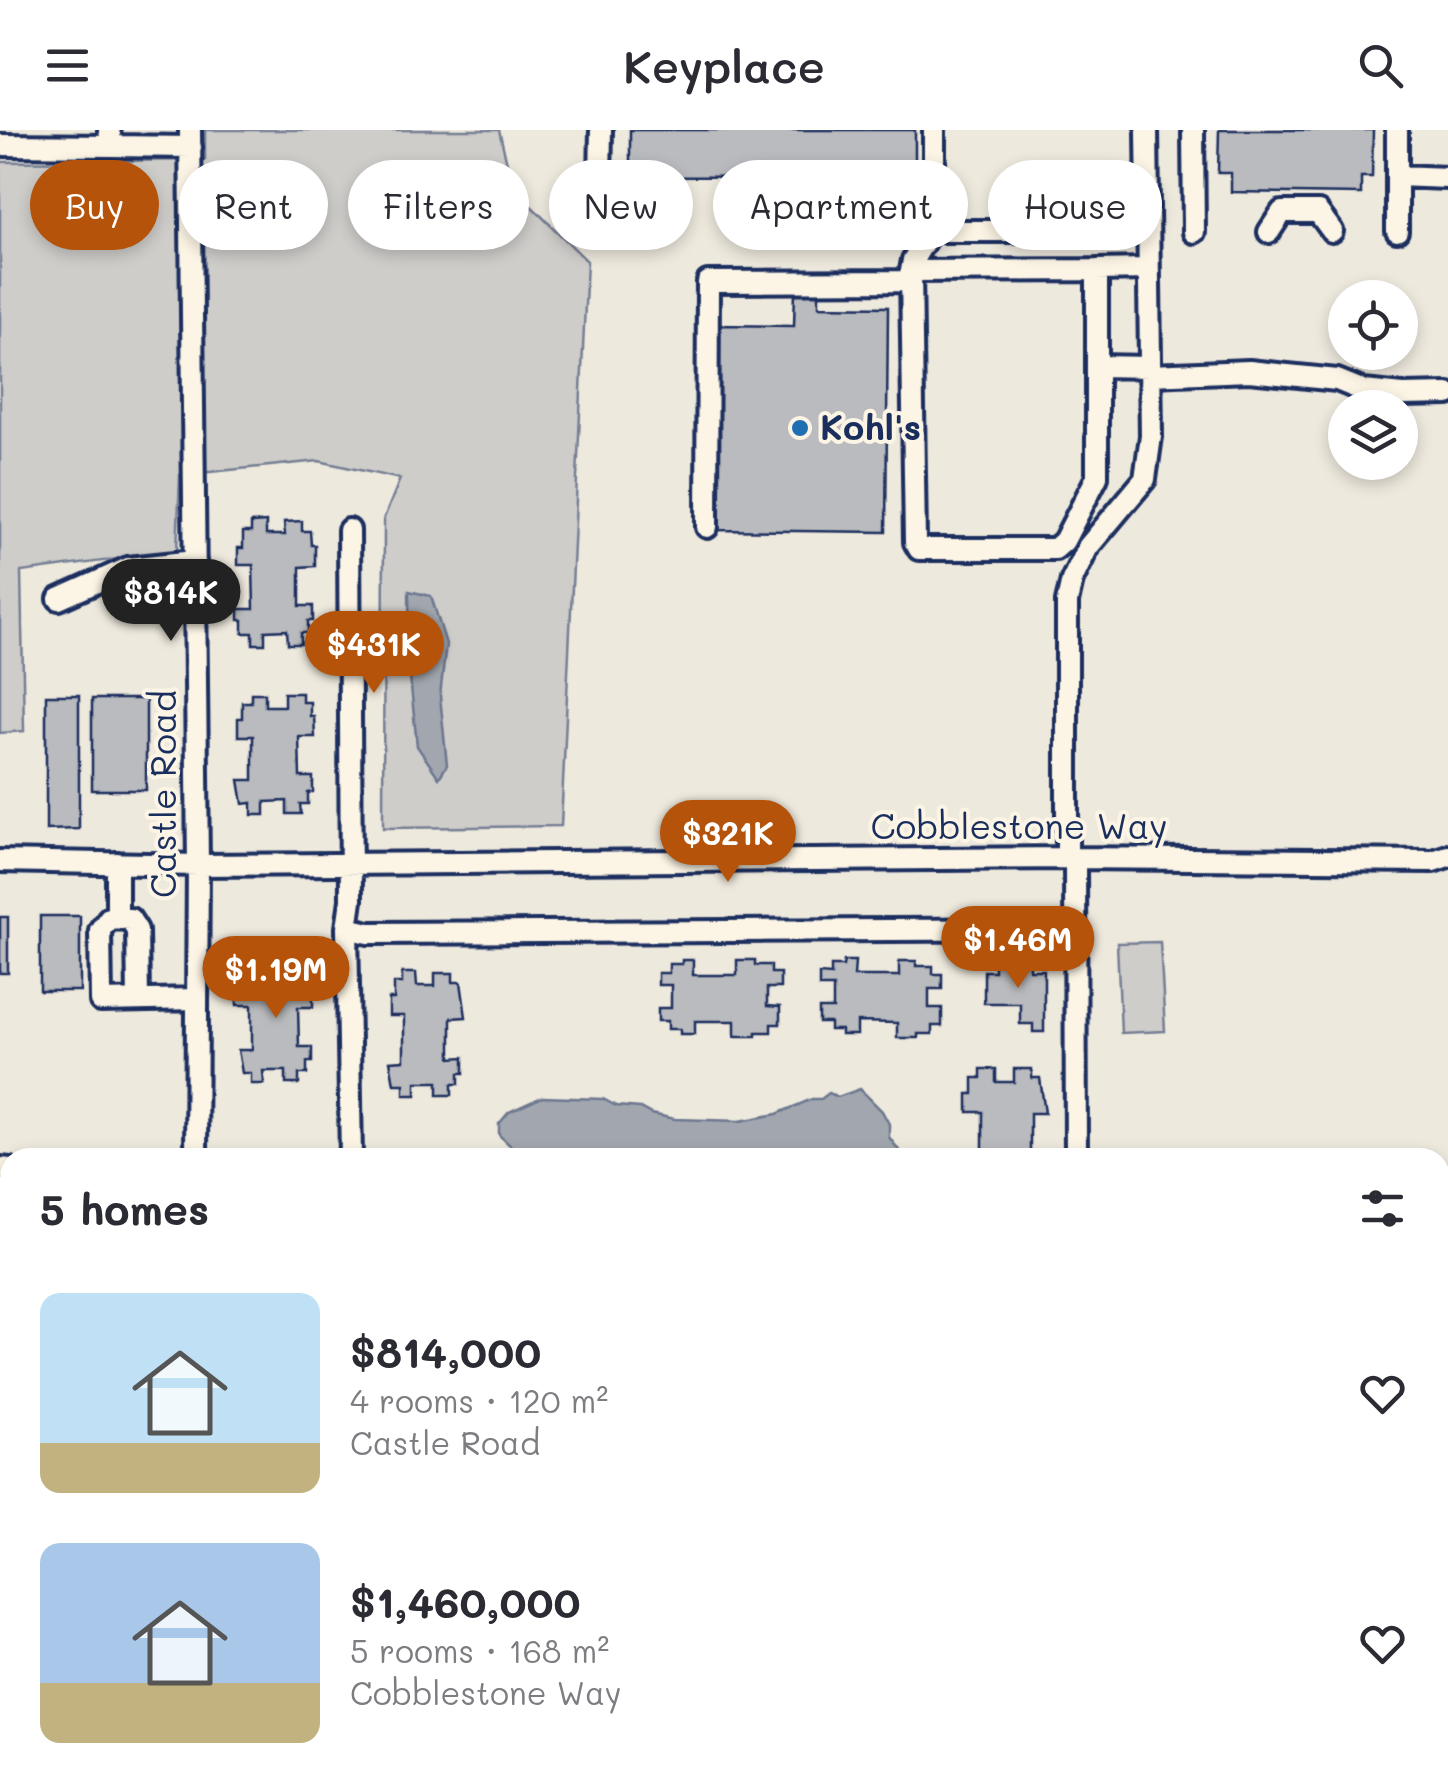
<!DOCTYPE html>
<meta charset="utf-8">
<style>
:root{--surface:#fff;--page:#f7f7f7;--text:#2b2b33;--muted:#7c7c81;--accent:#b45309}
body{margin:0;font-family:Mali,sans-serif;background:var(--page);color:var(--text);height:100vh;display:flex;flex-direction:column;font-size:38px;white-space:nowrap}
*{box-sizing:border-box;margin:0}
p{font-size:32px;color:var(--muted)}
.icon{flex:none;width:55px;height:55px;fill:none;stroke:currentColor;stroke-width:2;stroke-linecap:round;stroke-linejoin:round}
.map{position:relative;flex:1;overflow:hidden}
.details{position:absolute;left:0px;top:1018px;width:1450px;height:642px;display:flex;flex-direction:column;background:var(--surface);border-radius:30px 30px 0 0;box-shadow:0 5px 15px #0003}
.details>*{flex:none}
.top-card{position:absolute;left:30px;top:30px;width:1390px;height:90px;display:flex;gap:20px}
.buttons{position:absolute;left:1328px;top:150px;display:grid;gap:20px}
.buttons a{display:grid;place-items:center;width:90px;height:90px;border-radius:50%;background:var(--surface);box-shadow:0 5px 15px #0003;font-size:50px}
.price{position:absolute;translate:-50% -85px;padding:0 22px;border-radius:35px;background:var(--accent);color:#fff;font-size:32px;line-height:65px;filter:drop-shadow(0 2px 5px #0008)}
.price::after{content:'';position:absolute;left:50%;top:60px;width:30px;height:22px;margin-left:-15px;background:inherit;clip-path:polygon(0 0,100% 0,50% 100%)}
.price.on{background:#222;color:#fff}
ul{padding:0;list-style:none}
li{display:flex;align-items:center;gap:30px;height:250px;padding:0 40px}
li span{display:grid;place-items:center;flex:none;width:280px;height:200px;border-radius:20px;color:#555}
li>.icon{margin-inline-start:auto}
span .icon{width:120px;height:120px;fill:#fffc;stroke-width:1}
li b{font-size:42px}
h2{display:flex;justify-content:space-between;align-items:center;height:120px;padding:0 40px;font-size:42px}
.pill{padding:0 35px;border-radius:45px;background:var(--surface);box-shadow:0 5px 15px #0003;font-size:35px;line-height:90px}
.pill.on{background:var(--accent);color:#fff}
header{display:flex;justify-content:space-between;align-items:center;height:130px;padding:0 40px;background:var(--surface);font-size:45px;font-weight:600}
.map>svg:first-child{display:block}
</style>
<header><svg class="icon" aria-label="menu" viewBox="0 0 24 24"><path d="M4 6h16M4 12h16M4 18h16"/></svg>Keyplace<svg class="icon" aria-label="search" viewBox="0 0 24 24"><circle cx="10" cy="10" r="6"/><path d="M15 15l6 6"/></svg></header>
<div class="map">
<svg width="1448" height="1658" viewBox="0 0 1448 1658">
<rect width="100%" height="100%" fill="#eee9dd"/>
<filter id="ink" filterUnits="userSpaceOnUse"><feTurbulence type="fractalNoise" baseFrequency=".01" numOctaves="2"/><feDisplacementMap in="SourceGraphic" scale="20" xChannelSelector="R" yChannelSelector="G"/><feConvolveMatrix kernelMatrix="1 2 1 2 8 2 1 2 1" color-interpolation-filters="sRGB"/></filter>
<g filter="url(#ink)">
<path fill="#cfcdca" stroke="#757e94" stroke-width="2.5" d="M205 0H499L513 58 587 131 561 696 383 698 384 388 400 349 319 331 180 345 177 421 21 442 24 601 0 603V32L205 30Z
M1160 812 1165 901 1121 903 1117 813Z"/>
<path fill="#a2a7af" stroke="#6c778f" stroke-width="2.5" d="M409 461 431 466 446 514 440 566 447 635 439 648 417 616 410 547Z
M860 959 882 981 889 994V1007L904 1027H528L522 1021H516L499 1005V994L509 982 542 967 603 969 616 976 640 978 651 984 675 989 740 991 777 984 812 969H821L829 963 838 967Z"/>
<path fill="#babbbe" stroke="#1b2f5e" stroke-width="2.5" d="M630 0H915V46L630 47Z
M1219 0H1373L1372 47H1361V64L1231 62V43H1218Z
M795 161H819V176L888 177 886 402 712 400 715 195 794 196Z
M302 391V401H310L311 415H315V436L300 437V476H313V491H308V503H301V514H288L287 500 265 501V514H253V503H243V490H239V479H254L253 435H238V418H243V402H251V393L266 392V405H285L284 392Z
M251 563H265V576H284V563H302V572H310V586H314L315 607H299L300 647H313V662L308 663V674H300L301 684H287V671L265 672V685H252V673L243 674 239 650H253V606H238V588H242V572H251Z
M46 565H79V699L46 700Z
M92 569H146V660H92Z
M40 786H80V861H40Z
M0 787H8V843H0Z
M682 830H693V845H737V830H755V835H771V843H780V858H767V876L780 877V894H771V902H756V906H735V891H695V904H680V899H668V891H658V878H671V855H658V843H669V834H682Z
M844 831H855L854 846H899V831H916V836H933V844H942V859H929V878H942V896H932V904H918V908H897V893L857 892V905H841V900H830V893H819V879H833V857H819V844L831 845V836H843Z
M283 832H301V841H309V856H313V877H298L299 917H312V932H307V944H299V954H286V941H263L264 954H251V943H242L238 920H252V875H237L236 858H241V842H250L249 833H264V845H283Z
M994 832H1030V840H1044V902H1033V894H1020V873H984V841H994Z
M402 843H416L417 856H435V843H453V852H461L466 887 451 888V928L464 927V943H459V954H452V965H438V952H416V965H404V954H394L390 931 404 930V886H389V869H394V853H402Z
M981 939H996V952H1014V939H1032V948H1040L1045 983H1030V1024H1042V1028H968L983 1026V982H968V964H973V948H981Z"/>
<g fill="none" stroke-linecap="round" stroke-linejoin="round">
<g stroke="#1b2f5e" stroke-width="28">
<path id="minor" d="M190 0 198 735 196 1028
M1193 0 1194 102
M1397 0V46L1448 48
M0 15 112 16 109 0
M112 16 191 17
M1397 46V101
M600 48 601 0
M932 101H1147
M1269 102 1282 82H1318L1332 101
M1097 140 1147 139
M911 141 1097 140V347L1064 411 1055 419H919L915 412 911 141 913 130 934 95V0
M1098 236 1150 237
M1150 245 1249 241 1337 250 1364 261 1403 265 1448 264
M707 397 708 152 911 151
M349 400 351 770 347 798 369 803 1077 799
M59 469 128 438 195 431
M1067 728V472L1072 450 1088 417 1145 349 1151 306 1147 0
M1075 728 1076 1028
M0 731 198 735 1067 728 1433 731 1448 726
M117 733V787
M347 798 351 1028
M138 870 137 800 130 789 109 788 100 800 101 871 197 869
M0 1038 10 1039
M0 1240H10
M0 1395H10
M200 1650V1658"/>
</g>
<use href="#minor" stroke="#fcf5e5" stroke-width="20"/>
</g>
</g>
<circle fill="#1f6fb2" stroke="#fcf5e5" stroke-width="4" cx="800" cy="298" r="10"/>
<g text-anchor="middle" stroke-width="8" stroke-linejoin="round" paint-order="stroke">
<g font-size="35" font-weight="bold" fill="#1b2f5e" stroke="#fcf5e5" text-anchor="start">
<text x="820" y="310">Kohl's</text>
</g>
<g font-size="35" fill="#1b2f5e" stroke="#fcf5e5">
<text transform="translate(164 664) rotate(-90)" y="12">Castle Road</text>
<text x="1019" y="709">Cobblestone Way</text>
</g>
</g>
</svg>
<div class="buttons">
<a><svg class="icon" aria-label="locate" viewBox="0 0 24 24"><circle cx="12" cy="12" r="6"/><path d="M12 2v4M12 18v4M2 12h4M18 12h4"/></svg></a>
<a><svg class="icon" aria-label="layers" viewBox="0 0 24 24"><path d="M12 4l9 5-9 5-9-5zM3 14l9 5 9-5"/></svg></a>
</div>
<b class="price on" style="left:171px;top:514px">$814K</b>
<b class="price" style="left:374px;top:566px">$431K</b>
<b class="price" style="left:728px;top:755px">$321K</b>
<b class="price" style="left:1018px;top:861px">$1.46M</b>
<b class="price" style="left:276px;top:891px">$1.19M</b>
<div class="top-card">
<a class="pill on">Buy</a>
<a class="pill">Rent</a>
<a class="pill">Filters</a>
<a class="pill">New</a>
<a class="pill">Apartment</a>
<a class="pill">House</a>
</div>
<section class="details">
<h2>5 homes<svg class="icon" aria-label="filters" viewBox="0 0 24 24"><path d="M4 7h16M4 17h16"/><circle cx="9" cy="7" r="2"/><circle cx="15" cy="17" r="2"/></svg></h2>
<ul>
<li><span style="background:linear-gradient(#bfe0f5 75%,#c2b280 0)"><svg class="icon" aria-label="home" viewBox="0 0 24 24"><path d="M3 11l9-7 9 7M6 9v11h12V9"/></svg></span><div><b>$814,000</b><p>4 rooms · 120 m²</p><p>Castle Road</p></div><svg class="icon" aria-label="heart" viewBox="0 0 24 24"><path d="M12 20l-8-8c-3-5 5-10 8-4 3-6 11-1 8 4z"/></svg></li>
<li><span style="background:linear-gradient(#a9c7e8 70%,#c2b280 0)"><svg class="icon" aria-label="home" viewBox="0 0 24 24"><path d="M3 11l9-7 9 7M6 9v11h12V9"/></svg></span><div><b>$1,460,000</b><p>5 rooms · 168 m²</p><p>Cobblestone Way</p></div><svg class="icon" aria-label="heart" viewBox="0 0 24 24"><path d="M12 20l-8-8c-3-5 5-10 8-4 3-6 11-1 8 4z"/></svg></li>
</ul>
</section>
</div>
